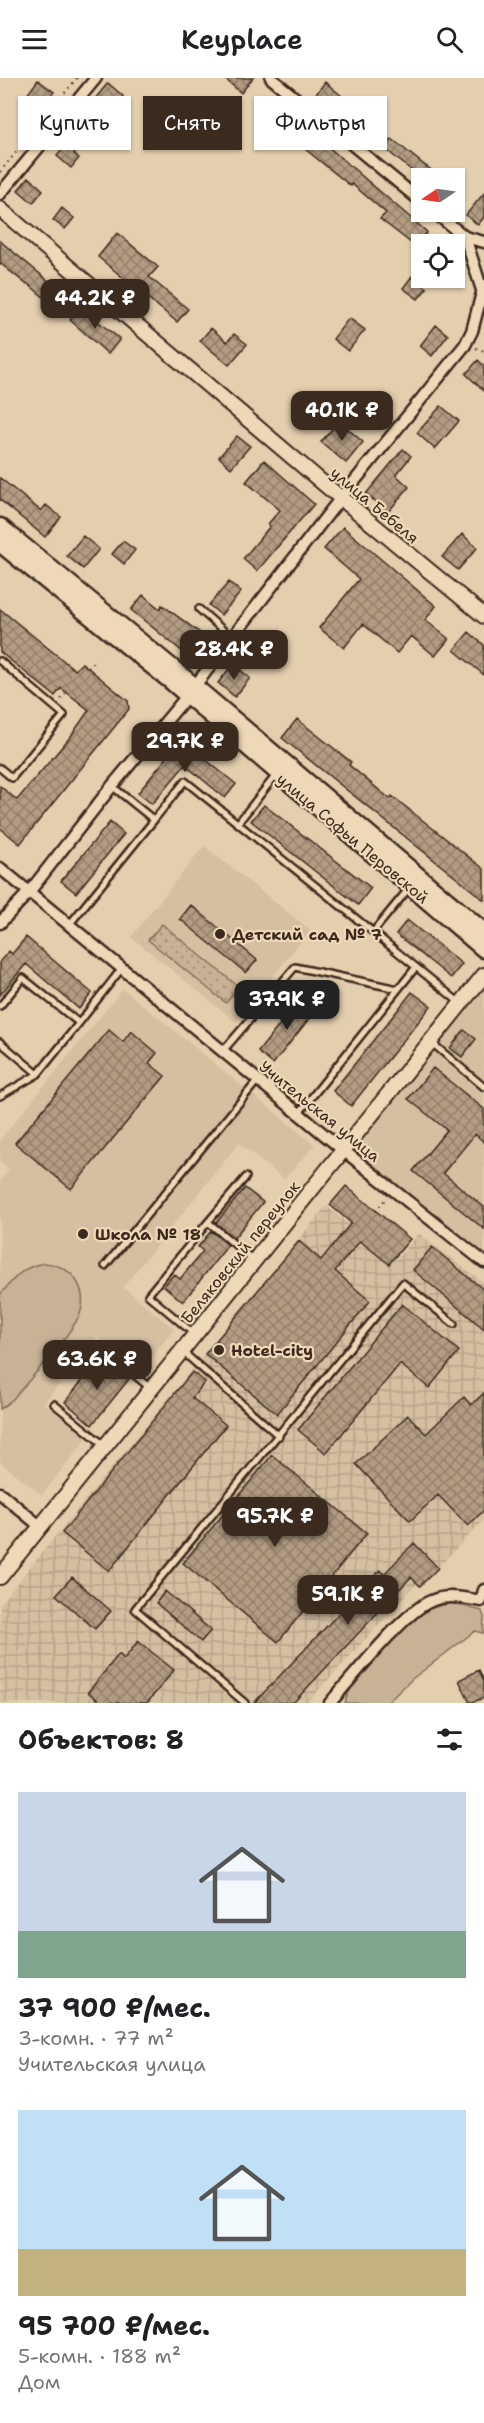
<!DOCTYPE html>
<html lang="ru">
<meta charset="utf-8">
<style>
:root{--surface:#fff;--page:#f2f2f2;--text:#202124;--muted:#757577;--accent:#3b2a1e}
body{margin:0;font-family:"Shantell Sans",sans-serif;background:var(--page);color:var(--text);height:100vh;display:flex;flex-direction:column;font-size:22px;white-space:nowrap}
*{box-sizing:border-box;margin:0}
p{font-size:20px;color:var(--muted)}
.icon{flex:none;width:33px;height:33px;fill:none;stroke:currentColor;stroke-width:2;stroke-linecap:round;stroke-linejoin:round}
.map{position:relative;height:1625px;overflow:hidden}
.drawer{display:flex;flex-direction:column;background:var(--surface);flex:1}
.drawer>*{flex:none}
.banner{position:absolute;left:18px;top:18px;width:448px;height:54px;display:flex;gap:12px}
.needle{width:39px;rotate:257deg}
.tools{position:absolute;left:411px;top:90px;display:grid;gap:12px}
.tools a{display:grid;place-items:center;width:54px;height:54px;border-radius:0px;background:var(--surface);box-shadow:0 2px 4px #0004;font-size:30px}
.price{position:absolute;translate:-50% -51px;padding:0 14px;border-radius:12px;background:var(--accent);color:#fff;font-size:20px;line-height:39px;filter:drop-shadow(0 2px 3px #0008)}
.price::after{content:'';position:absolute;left:50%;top:36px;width:18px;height:14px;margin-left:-9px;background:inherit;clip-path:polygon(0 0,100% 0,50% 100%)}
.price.active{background:#222;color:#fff}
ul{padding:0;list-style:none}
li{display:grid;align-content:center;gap:12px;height:318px;padding:0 18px}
li span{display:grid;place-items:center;height:186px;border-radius:0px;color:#555}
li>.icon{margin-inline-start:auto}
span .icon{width:108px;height:108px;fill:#fffc;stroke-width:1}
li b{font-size:26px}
h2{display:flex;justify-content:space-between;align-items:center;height:72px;padding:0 18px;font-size:26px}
.pill{padding:0 21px;border-radius:0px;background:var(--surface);box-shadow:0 2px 4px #0004;font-size:21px;line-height:54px}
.pill.active{background:var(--accent);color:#fff}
header{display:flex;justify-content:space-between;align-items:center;height:78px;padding:0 18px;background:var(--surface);font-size:27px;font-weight:600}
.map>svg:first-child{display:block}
</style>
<header><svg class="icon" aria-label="menu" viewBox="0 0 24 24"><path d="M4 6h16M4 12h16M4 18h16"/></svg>Keyplace<svg class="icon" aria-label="search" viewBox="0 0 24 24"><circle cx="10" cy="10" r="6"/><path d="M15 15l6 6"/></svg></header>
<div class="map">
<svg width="484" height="1625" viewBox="0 0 484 1625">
<defs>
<pattern id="industrial-grid" width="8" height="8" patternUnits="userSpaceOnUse" patternTransform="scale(1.5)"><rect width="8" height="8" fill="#d4bfa1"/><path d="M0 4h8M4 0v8" fill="none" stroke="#b7a48a"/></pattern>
<pattern id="park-dots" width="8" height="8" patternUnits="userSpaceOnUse" patternTransform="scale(1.5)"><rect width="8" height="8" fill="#c7b296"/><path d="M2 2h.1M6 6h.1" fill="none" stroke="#a3917a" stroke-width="1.8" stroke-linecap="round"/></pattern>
<pattern id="building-cross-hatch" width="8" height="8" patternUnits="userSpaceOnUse" patternTransform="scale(1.5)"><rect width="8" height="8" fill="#b29d83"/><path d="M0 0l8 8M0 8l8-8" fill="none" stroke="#92806b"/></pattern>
</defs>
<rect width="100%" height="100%" fill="#e3ceae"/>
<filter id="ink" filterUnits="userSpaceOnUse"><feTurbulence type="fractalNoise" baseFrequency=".0167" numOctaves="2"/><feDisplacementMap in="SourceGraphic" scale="12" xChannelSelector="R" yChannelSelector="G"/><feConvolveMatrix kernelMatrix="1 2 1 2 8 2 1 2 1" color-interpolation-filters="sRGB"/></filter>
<g filter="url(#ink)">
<path fill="#d4bfa1" d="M204 768 310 852 236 944 131 859Z
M484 898V1184L343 1072Z
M123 911 315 1067 284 1101 239 1065 123 1209 174 1251 140 1293 97 1259 44 1325 87 1360 42 1417 0 1384V1103L9 1092 0 1083V1062Z"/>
<path fill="url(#industrial-grid)" d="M326 1128 395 1183 419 1156 484 1205V1442L420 1508 417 1505 307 1625H0V1526Z"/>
<path fill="#c7b296" stroke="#816e5a" stroke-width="1.5" d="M44 1185C57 1186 68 1190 76 1202 82 1211 84 1222 81 1233 76 1252 28 1303 13 1321L0 1331V1217C13 1201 23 1188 44 1185Z
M452 1525 482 1533 484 1539 483 1555 475 1553 412 1601 387 1625H345C350 1599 405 1541 429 1531 436 1528 444 1527 452 1525Z"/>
<path fill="url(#park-dots)" stroke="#816e5a" stroke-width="1.5" d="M162 846 239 909 226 925 148 862Z"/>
<path fill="url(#building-cross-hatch)" stroke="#3b2a1e" stroke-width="1.5" d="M224 0H253L241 15Z
M38 2 54 14 39 33 24 21Z
M325 4 343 19 334 30 316 16Z
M108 5 123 18 74 76 79 80 71 90 57 78 75 57 69 52Z
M275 24 294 39 282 53 264 37Z
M363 40 379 53 372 61 356 48Z
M311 54 427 154 415 168 380 141 386 135 352 106 351 108 300 67Z
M392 61 423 86 443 100H421L384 70Z
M29 99 43 112 33 125 18 112Z
M484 115V139L478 147 466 137Z
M62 130 74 140 65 151 53 142Z
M117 155 158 189 149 199 188 231 177 244 98 179Z
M0 163 62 214 52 226 27 205 26 206 1 186 0 187Z
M412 198 427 210 418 221 403 210Z
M80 229 120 261 108 276 70 242Z
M349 240 365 252 348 273 333 261Z
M436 247 448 257 432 278 420 268Z
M211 250 227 264 234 256 247 266 229 287 200 263Z
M478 282 484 288V313L466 296Z
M441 328 459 343 435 371 417 355Z
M339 343 363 364 346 385 321 364Z
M237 358 250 368 231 390 219 379Z
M403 371 411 378 396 397 409 409 388 434 366 416Z
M264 382 314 426 257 493 243 481 270 448 268 446 280 432 246 404Z
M0 400 41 433 46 427 61 439 45 459 0 422Z
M343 449 436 528 425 542 449 561 435 578 411 558 397 575 363 546 344 570 319 550 359 501 324 471Z
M462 456 477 470 458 492 442 479Z
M83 458 99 471 83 491 67 478Z
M123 463 135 472 124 486 112 476Z
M229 504 241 514 221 537 209 527Z
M143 517 160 531 162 527 204 558 188 578 131 532Z
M0 531 75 592 82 585 128 623 129 631 20 766 0 750V708L17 722 71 658 89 632 61 610 55 618 0 574Z
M469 554 484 567V597L454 572Z
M233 586 250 600 235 619 218 605Z
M297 641 351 684 349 687 390 721 392 718 484 791V822L282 660Z
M181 662 236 706 225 720 185 687 152 726 138 715Z
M264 727 371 810 358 827 251 743Z
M110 744 124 756 76 815 61 803Z
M191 827 257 882 246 895 180 841Z
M407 842 462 886 451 900 396 856Z
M26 859 92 915 79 931 26 886 0 917V883L9 873 12 876Z
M412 914 431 928 351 1028 333 1013Z
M301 920 316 932 273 986 258 974Z
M109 952 123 964 131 953 157 975 149 985 165 998 71 1111 15 1065Z
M464 952 476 961 462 979 450 970Z
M433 990 484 1031V1064L475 1056 443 1095 484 1129V1151L413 1093 447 1052 408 1021Z
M346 1108 410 1161 389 1186 360 1163 335 1193 370 1223 277 1336 205 1276 299 1163 321 1182 351 1145 330 1127Z
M245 1110 263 1124 234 1160 216 1145Z
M211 1153 228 1167 183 1224 164 1208 174 1196 180 1201 203 1173 198 1169Z
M432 1169 484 1212V1251L413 1192Z
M402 1226 459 1273 429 1310 400 1286 326 1375 298 1352Z
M101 1279 129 1301 92 1347 65 1324Z
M192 1294 205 1304 192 1320 226 1347 109 1493 62 1455Z
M484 1315V1432L468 1448 438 1417 410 1443 356 1386 408 1337 426 1356 464 1319 471 1327Z
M272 1377 367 1455 278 1564 183 1485Z
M414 1465 438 1490 420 1508 411 1499 293 1625H254L380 1492 384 1496Z
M72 1499 111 1533 95 1551 56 1517Z
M165 1513 211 1552 201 1564 156 1525Z
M138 1563 174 1592 147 1625H101L88 1614 119 1576 124 1581Z
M479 1592 484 1603V1620L470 1625 459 1602Z"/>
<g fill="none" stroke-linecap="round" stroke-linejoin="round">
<g stroke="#3b2a1e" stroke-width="10">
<path id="service" d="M199 531 232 560
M0 583 64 637 12 700 0 690
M112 708 154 742 185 703 373 854 410 809
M238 745 276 697
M69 847 154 742
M373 854 460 925
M0 928 23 900 79 945 122 890
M0 964 38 996 0 1018
M432 965 484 1009
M223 973 295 889 398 911
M38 996 79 945
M299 1035 416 889
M246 1099 208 1144 253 1182
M105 1188 258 1002
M193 1255 148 1217 208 1144
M101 1269 150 1310
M183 1274 279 1358
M54 1326 104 1367
M245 1625 135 1531 403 1205 454 1246"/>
</g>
<g stroke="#3b2a1e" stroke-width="15">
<path id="minor" d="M271 0 422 124
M0 116 96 0
M434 134 465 159 484 164
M465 159 482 212
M0 790 343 1072 484 1184
M0 845 30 813 112 708 187 618 332 431 465 267 472 253 484 207
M0 1415 41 1449
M330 1625C351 1601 405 1533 431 1523 447 1516 465 1520 481 1523L484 1512"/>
</g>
<g stroke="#3b2a1e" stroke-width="18">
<path id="tertiary" d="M0 131 330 411 484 538
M0 1499 484 897"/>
</g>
<g stroke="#3b2a1e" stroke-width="21">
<path id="primary" d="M0 449 177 594 484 854
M0 465 170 602 484 871"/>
</g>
<path stroke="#3b2a1e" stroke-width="2" stroke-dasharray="1.5 4.5" stroke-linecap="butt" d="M0 94 77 0
M476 270 484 273
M88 590 96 582
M61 621 66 614
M376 1133 386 1120"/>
<use href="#service" stroke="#eed8b7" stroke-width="5"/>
<use href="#minor" stroke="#eed8b7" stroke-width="10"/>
<use href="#tertiary" stroke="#eed8b7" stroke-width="14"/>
<use href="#primary" stroke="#eed8b7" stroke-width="16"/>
</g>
</g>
<g fill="#3b2a1e" stroke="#eed8b7" stroke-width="2">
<circle cx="220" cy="856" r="6"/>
<circle cx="83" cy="1156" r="6"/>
<circle cx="219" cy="1272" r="6"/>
</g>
<g text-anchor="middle" stroke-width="4.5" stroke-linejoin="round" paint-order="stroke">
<g font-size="16" fill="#3b2a1e" stroke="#eed8b7">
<text transform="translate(375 427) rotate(40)" y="6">улица Бебеля</text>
<text transform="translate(353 760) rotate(40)" y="6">улица Софьи Перовской</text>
<text transform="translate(320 1033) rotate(39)" y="6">Учительская улица</text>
<text transform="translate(240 1174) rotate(-51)" y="6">Беляковский переулок</text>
</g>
<g font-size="16" font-weight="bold" fill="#3b2a1e" stroke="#eed8b7" text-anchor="start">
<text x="232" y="862">Детский сад № 7</text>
<text x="95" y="1162">Школа № 18</text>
<text x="231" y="1278">Hotel-city</text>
</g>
</g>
</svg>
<div class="tools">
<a><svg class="needle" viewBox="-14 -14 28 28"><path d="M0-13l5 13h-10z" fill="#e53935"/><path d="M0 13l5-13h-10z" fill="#757577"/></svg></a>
<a><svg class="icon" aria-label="locate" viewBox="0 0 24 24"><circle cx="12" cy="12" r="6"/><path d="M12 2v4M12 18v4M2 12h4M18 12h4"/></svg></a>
</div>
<b class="price" style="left:95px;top:252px">44.2K ₽</b>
<b class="price" style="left:342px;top:364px">40.1K ₽</b>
<b class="price" style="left:234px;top:603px">28.4K ₽</b>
<b class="price" style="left:185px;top:695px">29.7K ₽</b>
<b class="price active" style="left:287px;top:953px">37.9K ₽</b>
<b class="price" style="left:97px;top:1313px">63.6K ₽</b>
<b class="price" style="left:275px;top:1470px">95.7K ₽</b>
<b class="price" style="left:348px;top:1548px">59.1K ₽</b>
<div class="banner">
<a class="pill">Купить</a>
<a class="pill active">Снять</a>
<a class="pill">Фильтры</a>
</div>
</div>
<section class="drawer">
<h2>Объектов: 8<svg class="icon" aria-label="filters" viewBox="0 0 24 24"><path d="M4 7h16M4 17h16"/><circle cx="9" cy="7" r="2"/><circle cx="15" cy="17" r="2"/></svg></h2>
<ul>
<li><span style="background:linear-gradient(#c9d6e8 75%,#7fa58c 0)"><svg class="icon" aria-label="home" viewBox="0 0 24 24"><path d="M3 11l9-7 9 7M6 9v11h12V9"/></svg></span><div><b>37 900 ₽/мес.</b><p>3-комн. · 77 m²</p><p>Учительская улица</p></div></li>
<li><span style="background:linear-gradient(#bfe0f5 75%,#c2b280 0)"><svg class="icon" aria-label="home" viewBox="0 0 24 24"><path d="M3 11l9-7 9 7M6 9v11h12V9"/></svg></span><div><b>95 700 ₽/мес.</b><p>5-комн. · 188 m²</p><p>Дом</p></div></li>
</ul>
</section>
